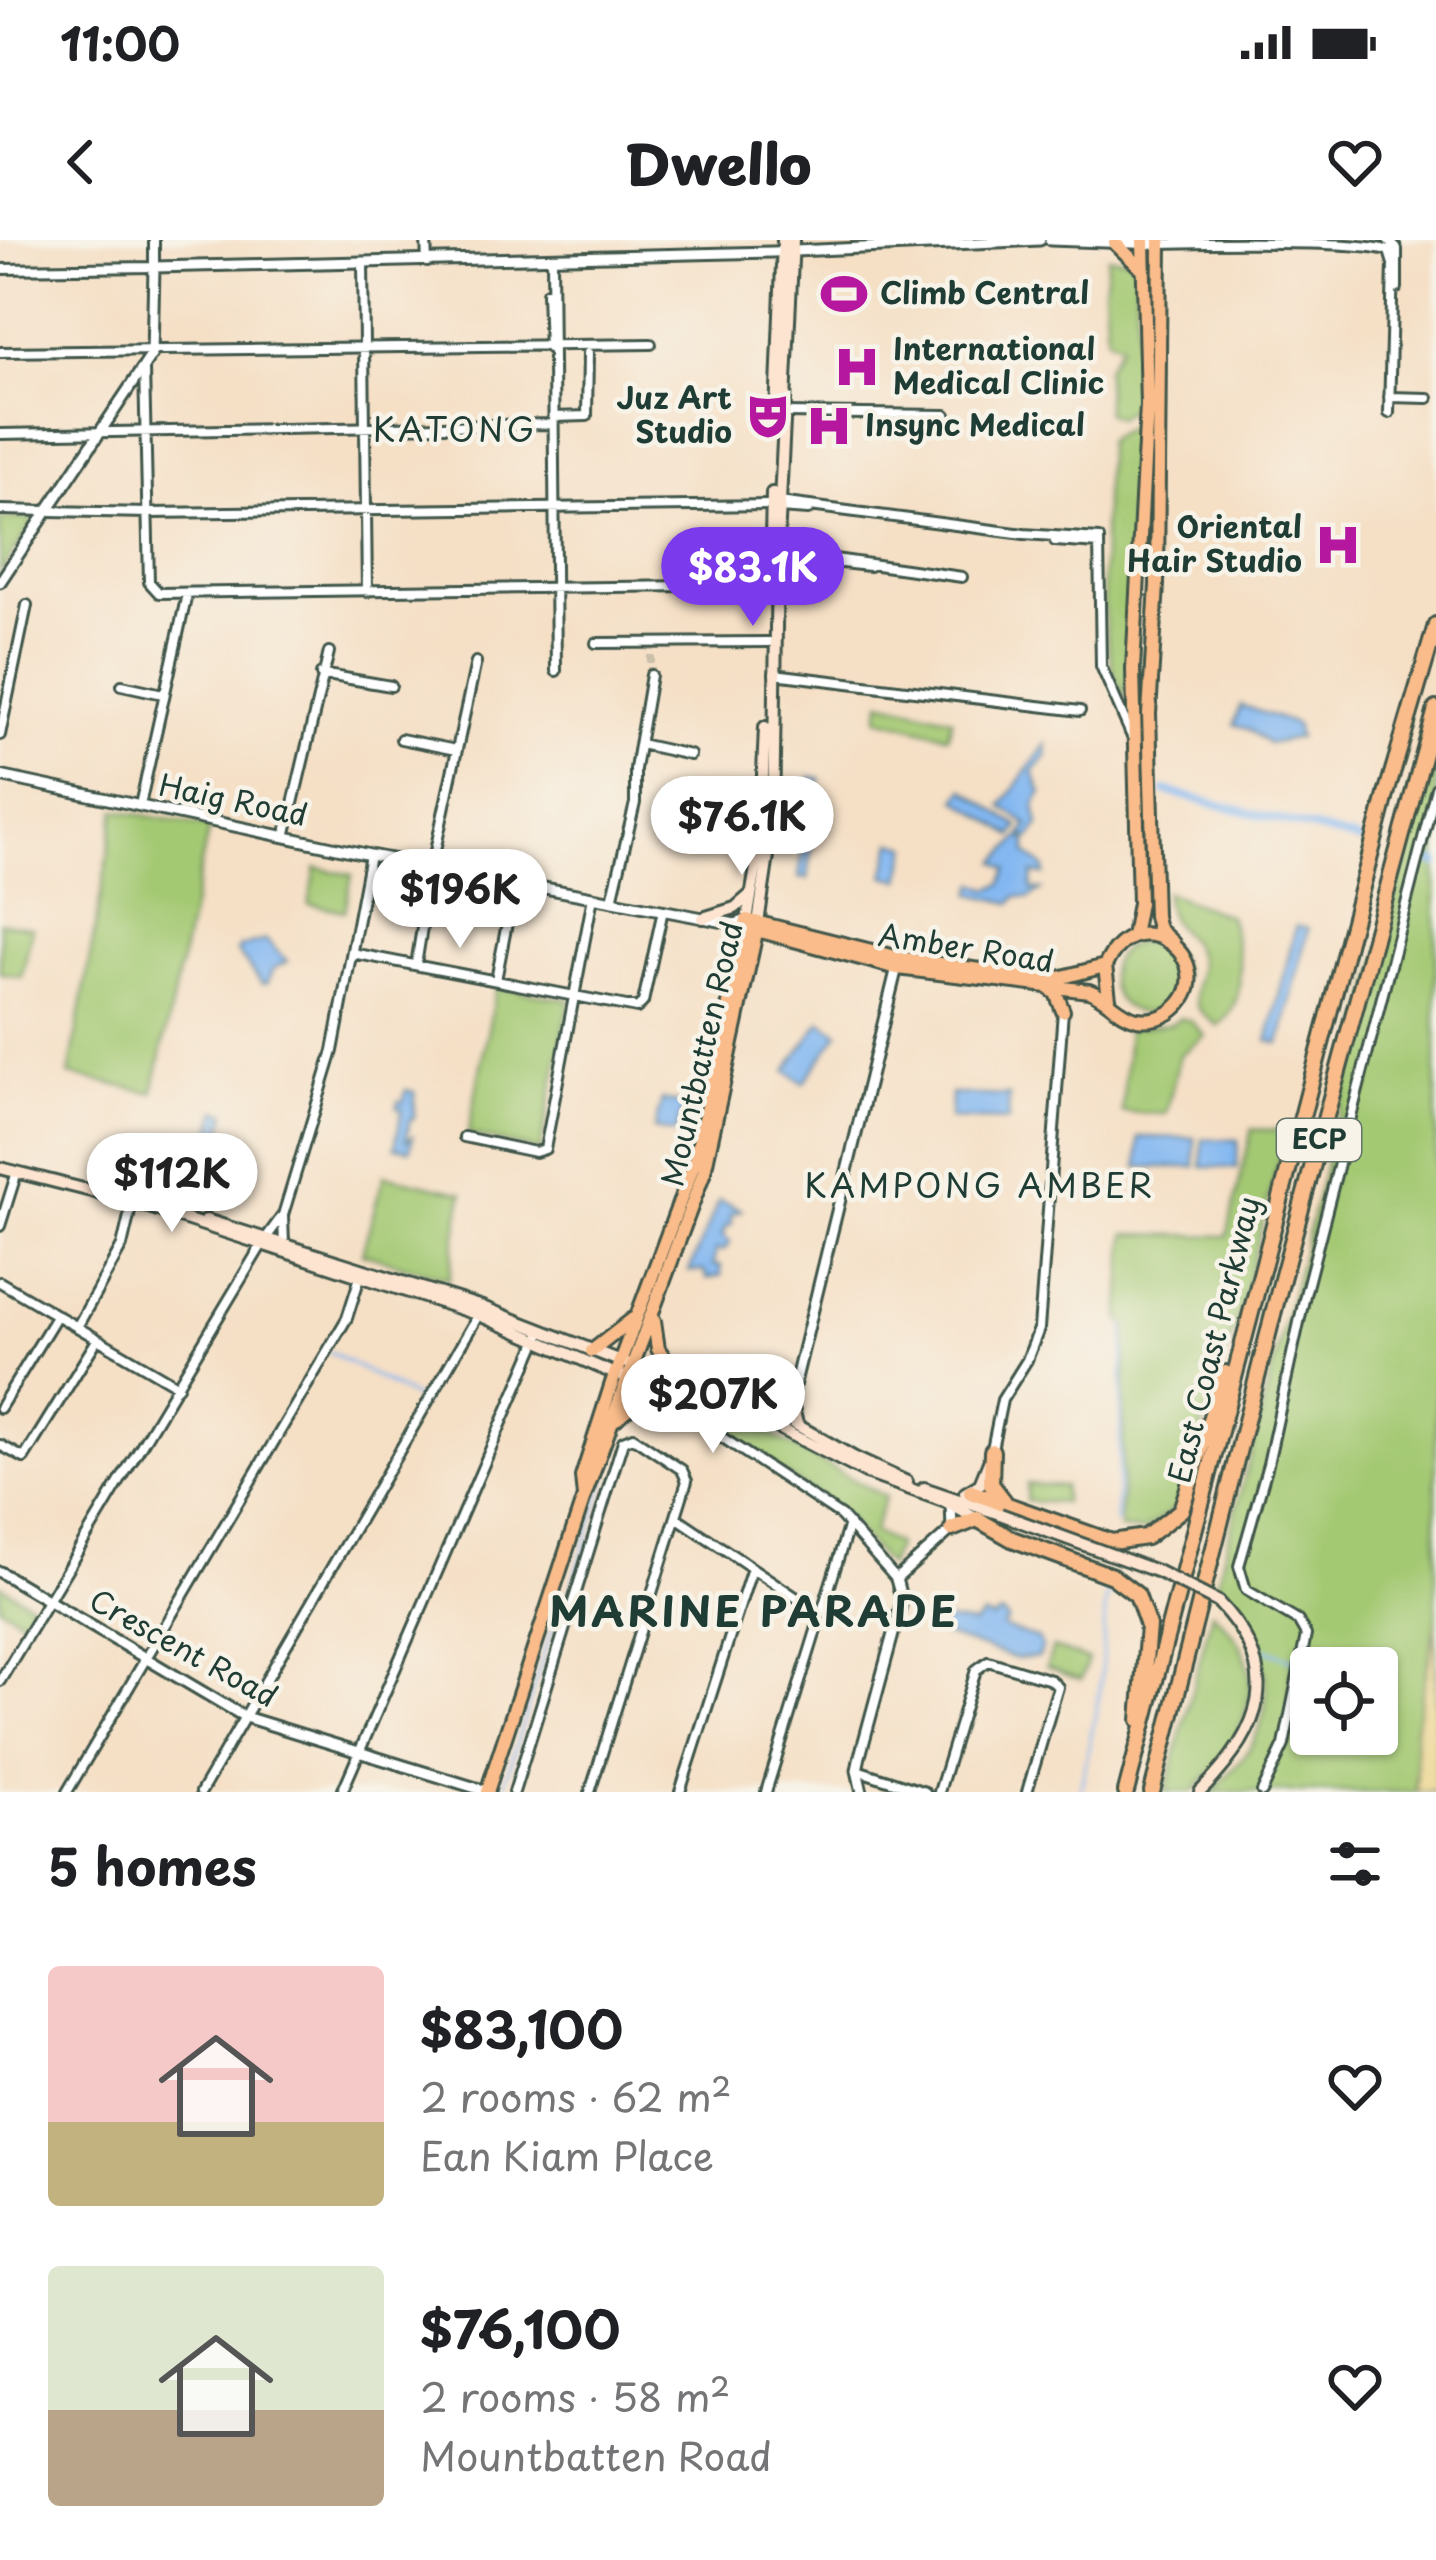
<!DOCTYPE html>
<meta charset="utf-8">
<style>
:root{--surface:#fff;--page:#f2f2f2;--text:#202124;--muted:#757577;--accent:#7c3aed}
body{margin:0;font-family:"Playpen Sans",sans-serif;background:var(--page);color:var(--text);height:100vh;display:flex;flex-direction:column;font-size:45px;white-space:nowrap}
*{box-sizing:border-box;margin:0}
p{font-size:39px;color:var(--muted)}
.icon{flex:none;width:66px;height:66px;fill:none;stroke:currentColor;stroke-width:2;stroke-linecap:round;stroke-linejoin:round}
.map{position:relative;height:1552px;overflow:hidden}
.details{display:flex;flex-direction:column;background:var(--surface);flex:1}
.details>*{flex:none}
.tools{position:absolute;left:1290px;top:1407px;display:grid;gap:24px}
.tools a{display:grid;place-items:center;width:108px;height:108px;border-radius:12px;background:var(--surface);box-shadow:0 3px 9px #0004;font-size:60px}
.price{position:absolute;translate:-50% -102px;padding:0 27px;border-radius:42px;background:#fff;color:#222;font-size:39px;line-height:78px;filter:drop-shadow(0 3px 6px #0008)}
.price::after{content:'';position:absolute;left:50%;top:72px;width:36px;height:27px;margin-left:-18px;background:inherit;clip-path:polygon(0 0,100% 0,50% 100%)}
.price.selected{background:var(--accent);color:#fff}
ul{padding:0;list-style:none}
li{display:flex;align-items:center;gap:36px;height:300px;padding:0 48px}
li span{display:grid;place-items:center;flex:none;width:336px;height:240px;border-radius:12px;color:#555}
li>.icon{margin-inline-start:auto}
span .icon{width:144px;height:144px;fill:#fffc;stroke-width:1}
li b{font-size:51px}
h2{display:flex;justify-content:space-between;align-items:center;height:144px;padding:0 48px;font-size:51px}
.status{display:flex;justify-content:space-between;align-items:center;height:84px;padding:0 60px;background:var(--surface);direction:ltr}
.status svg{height:33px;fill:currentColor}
header{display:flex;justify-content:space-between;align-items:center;height:156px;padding:0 48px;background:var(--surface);font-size:54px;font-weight:800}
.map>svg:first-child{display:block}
</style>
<div class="status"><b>11:00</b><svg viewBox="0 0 49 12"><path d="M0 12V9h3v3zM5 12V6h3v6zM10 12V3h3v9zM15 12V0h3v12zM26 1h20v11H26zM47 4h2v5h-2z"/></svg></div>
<header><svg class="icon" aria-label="back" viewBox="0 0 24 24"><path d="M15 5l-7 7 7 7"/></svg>Dwello<svg class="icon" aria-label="heart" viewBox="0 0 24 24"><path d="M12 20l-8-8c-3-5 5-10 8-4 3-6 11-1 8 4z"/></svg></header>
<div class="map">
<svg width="1436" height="1552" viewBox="0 0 1436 1552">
<rect width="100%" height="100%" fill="#f7f3e8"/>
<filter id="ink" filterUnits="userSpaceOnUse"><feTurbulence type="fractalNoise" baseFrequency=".00833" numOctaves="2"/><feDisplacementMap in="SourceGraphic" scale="24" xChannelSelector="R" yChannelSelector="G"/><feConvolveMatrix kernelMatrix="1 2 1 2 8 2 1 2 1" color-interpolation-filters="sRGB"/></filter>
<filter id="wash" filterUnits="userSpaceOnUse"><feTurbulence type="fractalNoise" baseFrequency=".004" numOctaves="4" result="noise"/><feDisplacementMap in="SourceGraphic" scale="48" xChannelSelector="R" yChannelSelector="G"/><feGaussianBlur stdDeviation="2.7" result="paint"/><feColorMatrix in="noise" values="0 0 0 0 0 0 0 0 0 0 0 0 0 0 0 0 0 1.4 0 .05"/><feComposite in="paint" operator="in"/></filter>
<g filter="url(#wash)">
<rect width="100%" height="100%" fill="#f5dfc5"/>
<path fill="#a4c973" stroke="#628354" stroke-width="3" fill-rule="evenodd" d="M1108 17 1136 19 1137 164 1117 178 1106 172V128L1120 104 1107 97 1104 50Z
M1141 178 1126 459C1092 409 1105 265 1106 202 1116 190 1129 189 1141 178Z
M30 278 33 283 0 333V279Z
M882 461 952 478 948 496 878 478Z
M1436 500V1384L1415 1489 1416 1552H1212C1226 1536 1245 1519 1254 1500 1283 1443 1256 1389 1216 1346ZM1311 1428H1377V1494H1311Z
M116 570 209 587 153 853 69 835Z
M316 628 352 635 345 671 309 664Z
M1165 652 1229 676C1239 711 1251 759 1218 786 1211 780 1201 774 1197 766 1190 751 1202 734 1198 718 1189 688 1165 691 1165 652Z
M0 682 32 688 22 737 0 733Z
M1110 737a36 36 0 1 1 72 0a36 36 0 1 1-72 0Z
M496 747 570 760 540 911 468 894Z
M1180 778 1191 781 1205 796 1180 815 1166 874 1122 872 1128 789 1171 784Z
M1252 889 1286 891 1242 1064 1177 1266 1144 1291 1120 1289 1127 1087 1120 1079 1126 994 1227 996Z
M384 935 463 953 449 1039 362 1013Z
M684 1166 771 1195 885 1257 873 1292 897 1305 888 1326 839 1271Z
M1027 1244 1063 1246V1263L1026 1261Z
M0 1345 32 1364 22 1380 0 1366Z
M1212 1372C1281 1429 1245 1499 1192 1552H1166Z
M1053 1408 1088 1420 1081 1440 1046 1428Z"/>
<path fill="#eeda9e" stroke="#868c69" stroke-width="3" d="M1436 1384V1552H1416L1415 1489Z"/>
<path fill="#83b7f1" stroke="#517a92" stroke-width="3" d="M1240 465 1295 484 1298 498 1268 504 1250 490 1234 485Z
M1046 504 1047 516 1033 532 1042 553 1035 566 1039 585 1030 599 1023 594 1028 585 1002 566Z
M811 537 820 538 808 639 799 638Z
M964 549 1019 587 1013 596 957 559Z
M1021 597 1027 601V613L1044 628 1045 635 1033 634 1031 649 1041 650 1029 658 1017 656 1011 663 972 654 976 643 990 649 1002 644 1008 629 997 622Z
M893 602 909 606 901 640 885 636Z
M1296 686 1308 689 1280 804 1268 801Z
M266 700 287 721 273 729 267 743 262 744 237 712 240 707Z
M821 781 839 793 804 843 786 831Z
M406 850 415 852 414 879H410L406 900 413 896 410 910 395 907 402 869 397 868 398 861 403 862Z
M951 854 1009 856 1008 881 950 879Z
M662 860 684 865 675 893 654 889Z
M217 870 227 873 213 929 203 927Z
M1139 897 1195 898V927H1138Z
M1203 899 1238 900 1237 928 1202 927Z
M719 960 742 970 731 974V985L726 986 722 996 730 1002 724 1011 716 1010 713 1025 721 1026V1036L707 1039 704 1031H689Z
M1001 1374 1008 1380 1003 1388 1038 1399 1042 1407 1038 1417 1016 1419 932 1391 935 1379 973 1385 983 1376 992 1379Z"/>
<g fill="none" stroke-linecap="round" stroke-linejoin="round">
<path stroke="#83b7f1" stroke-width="3" d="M330 1112 424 1163
M1116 1283 1125 1087
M1093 1343 1116 1353
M1264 1409 1294 1420
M1311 1426 1315 1428
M503 1548 550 1393 560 1385 619 1196
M1080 1552 1100 1450 1106 1358 1112 1351"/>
<path stroke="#83b7f1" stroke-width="8" d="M1165 551 1361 601
M1428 621 1436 623"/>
</g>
</g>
<g filter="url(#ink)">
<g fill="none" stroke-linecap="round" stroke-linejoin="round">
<path stroke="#cabfa8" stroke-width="8" stroke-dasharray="8 4" stroke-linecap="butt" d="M651 435V409"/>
<g stroke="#3f554a" stroke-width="14">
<path id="minor" d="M426 0 427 22
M1388 0 1397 9V48
M1160 4C1201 3 1363 0 1389 11L1393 24 1389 173
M552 18 556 431
M363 23 367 352
M0 29 154 27V0
M547 52 549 108
M0 112 651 104
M144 128 149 342 159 353 770 345
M1389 157 1428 158
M783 173 946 175
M553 177 587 176 588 113
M0 194 553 184
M779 262 1024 294 1099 299 1101 426 1132 497
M779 268 808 270
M0 270 149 273 772 265
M1055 301 1099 304
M778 311 962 337
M777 316 869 326
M596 403 769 402
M321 434 391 446
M774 434 1080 471
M122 445 163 454
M0 495 27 365
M401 499 456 510
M640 504 690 515
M140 565 187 354
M285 597 329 412
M612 660 635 563V529L651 435
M352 713 637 768 643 762 663 670
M416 725 432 625 476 422
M496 740 515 642
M464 897 535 912 545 909 593 657
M283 976 284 1005
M0 986 17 932
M266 998 283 975 333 811 370 615
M0 1042 178 1146
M77 1087 122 1006 133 959
M676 1167 841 1276 896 1339
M0 1168 57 1075
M0 1205 24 1218 97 1100
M992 1209 1002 1160 1027 1120 1039 1089 1063 771
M676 1277 821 1374
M0 1441 261 1006
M857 1530 925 1552
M67 1552 347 1078 360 1037
M201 1552 479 1074
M342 1552 542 1090
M514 1552 623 1201 633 1197 682 1230 687 1241 590 1552
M680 1552 752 1328
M766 1552 849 1284
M939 1552 976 1430 988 1421 1051 1440 1058 1447 1027 1552
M1262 1552 1284 1505 1306 1395 1298 1381 1246 1350 1239 1326 1268 1224 1305 1055 1436 548"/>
</g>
<g stroke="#3f554a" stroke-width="15">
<path id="tertiary" d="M1050 0 1160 4
M0 342 152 114 154 27 772 12 1040 0
M0 536 370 615 735 684 747 680
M791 1159 898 723
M0 1332 245 1477 489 1552
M862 1552 857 1530 860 1516 902 1361 896 1339 952 1289 951 1264"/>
</g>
<g stroke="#3f554a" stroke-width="16">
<path id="secondary" d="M776 174 783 0
M771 300 772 253
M703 678 735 668 750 655
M747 680 760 605 765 487
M758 683 773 582 777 322 793 0
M0 928 127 960 479 1075 615 1134 759 1178 866 1233 946 1262 977 1279
M206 980 482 1067 620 1121 732 1156 781 1176 855 1218 907 1242
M791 1159 797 1184
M924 1248 1000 1274
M965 1253 980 1244 989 1222
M1200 1552C1262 1490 1285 1432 1218 1362"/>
</g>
<g stroke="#3f554a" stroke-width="18">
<path id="primary" d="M1160 0 1157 345 1149 474 1155 676 1158 689 1173 703
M1115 3 1143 30
M757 690 897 728 1089 751C1108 758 1119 775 1137 779 1149 781 1163 778 1173 770 1225 728 1140 651 1105 726L1109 759
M1133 696 1139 663 1133 429 1147 165 1143 0
M1049 748 1056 753 1063 771
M654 1081 658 1109 681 1141
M592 1111 633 1079
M616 1179C635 1159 653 1156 679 1154
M584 1257 582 1237 612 1143 695 921 747 680 900 718 973 729 1059 738 1105 726
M487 1552 584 1257 704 932 758 683"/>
</g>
<g stroke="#3f554a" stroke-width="20">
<path id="motorway" d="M992 1211 991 1244 1004 1261
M971 1252 1112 1302 1146 1297 1181 1270 1225 1133
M952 1289 977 1279 1012 1299 1112 1336 1137 1355 1148 1386 1140 1480
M1126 1552 1387 551 1436 385
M1152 1552 1282 1039 1436 469"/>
</g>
<use href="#minor" stroke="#fff" stroke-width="8"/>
<use href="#tertiary" stroke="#fff" stroke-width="9"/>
<use href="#secondary" stroke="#fde4d0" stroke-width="10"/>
<use href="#primary" stroke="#f9bc8a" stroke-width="12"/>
<use href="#motorway" stroke="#f9bc8a" stroke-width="14"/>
<g stroke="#3f554a" stroke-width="16" stroke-linecap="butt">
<path id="secondary-bridge" d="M1000 1274 1159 1332 1218 1362"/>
</g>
<use href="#secondary-bridge" stroke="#fde4d0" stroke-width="10"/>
</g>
</g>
<defs>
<g id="stadium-bare" transform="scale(3.6)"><path d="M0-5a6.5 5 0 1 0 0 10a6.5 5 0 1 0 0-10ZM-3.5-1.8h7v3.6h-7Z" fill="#b5179e" stroke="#f7f3e8" stroke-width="2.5" paint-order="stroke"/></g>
<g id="hospital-bare" transform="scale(3.6)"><path d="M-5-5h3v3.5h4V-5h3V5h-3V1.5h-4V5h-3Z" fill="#b5179e" stroke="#f7f3e8" stroke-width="2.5" paint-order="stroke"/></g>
<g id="theatre-bare" transform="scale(3.6)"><path d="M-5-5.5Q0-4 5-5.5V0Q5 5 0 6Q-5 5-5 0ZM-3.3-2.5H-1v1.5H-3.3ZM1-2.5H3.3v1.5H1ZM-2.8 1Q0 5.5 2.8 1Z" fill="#b5179e" stroke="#f7f3e8" stroke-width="2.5" paint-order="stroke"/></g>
</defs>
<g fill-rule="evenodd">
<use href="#stadium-bare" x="844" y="54"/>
<use href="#hospital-bare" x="857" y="127"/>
<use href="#theatre-bare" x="768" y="176"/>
<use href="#hospital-bare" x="829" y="186"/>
<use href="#hospital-bare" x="1338" y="305"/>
</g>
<g text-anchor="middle" stroke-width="9" stroke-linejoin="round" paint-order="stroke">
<rect fill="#f7f3e8" stroke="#60746a" stroke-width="3" x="1277" y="879" width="84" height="42" rx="9"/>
<g font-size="27" font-weight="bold" fill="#1f3d34">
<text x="1319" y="909">ECP</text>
</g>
<g font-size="30" font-weight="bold" fill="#1f3d34" stroke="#f7f3e8" text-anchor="start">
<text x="880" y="64">Climb Central</text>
<text x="893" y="120">International<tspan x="893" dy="34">Medical Clinic</tspan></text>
<text x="732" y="169" text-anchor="end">Juz Art<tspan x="732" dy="34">Studio</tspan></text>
<text x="865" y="196">Insync Medical</text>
<text x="1302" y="298" text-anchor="end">Oriental<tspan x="1302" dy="34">Hair Studio</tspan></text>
</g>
<g font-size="30" fill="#1f3d34" stroke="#f7f3e8">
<text transform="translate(233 561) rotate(12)" y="10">Haig Road</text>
<text transform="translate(966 709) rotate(9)" y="10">Amber Road</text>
<text transform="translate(703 814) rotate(-77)" y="10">Mountbatten Road</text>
<text transform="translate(1215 1100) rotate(-76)" y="10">East Coast Parkway</text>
<text transform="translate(183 1409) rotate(29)" y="10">Crescent Road</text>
</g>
<g font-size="33" letter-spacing="3" fill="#1f3d34" stroke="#f7f3e8">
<text x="455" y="202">KATONG</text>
<text x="980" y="958">KAMPONG AMBER</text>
</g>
<g font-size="42" font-weight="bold" letter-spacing="3" fill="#1f3d34" stroke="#f7f3e8">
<text x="754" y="1387">MARINE PARADE</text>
</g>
</g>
</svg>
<div class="tools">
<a><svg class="icon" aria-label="locate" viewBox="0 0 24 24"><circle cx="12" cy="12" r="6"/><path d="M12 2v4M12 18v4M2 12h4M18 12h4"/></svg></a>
</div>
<b class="price selected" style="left:753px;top:389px">$83.1K</b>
<b class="price" style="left:742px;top:638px">$76.1K</b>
<b class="price" style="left:460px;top:711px">$196K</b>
<b class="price" style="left:172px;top:995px">$112K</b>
<b class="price" style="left:713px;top:1216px">$207K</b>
</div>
<section class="details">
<h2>5 homes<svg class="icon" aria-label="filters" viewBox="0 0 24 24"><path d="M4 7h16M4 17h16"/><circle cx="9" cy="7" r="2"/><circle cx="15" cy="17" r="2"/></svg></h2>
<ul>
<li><span style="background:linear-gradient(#f6c9c9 65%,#c2b280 0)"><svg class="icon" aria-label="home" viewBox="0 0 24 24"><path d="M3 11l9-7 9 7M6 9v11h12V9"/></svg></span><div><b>$83,100</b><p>2 rooms · 62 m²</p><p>Ean Kiam Place</p></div><svg class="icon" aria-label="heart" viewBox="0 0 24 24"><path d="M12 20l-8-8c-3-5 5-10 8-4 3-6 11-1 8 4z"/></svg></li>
<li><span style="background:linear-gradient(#dfe7d0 60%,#b9a48a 0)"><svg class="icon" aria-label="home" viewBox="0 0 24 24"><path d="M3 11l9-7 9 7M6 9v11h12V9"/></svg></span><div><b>$76,100</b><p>2 rooms · 58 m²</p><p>Mountbatten Road</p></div><svg class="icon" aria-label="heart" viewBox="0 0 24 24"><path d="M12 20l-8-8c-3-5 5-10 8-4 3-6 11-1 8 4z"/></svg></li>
</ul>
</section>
